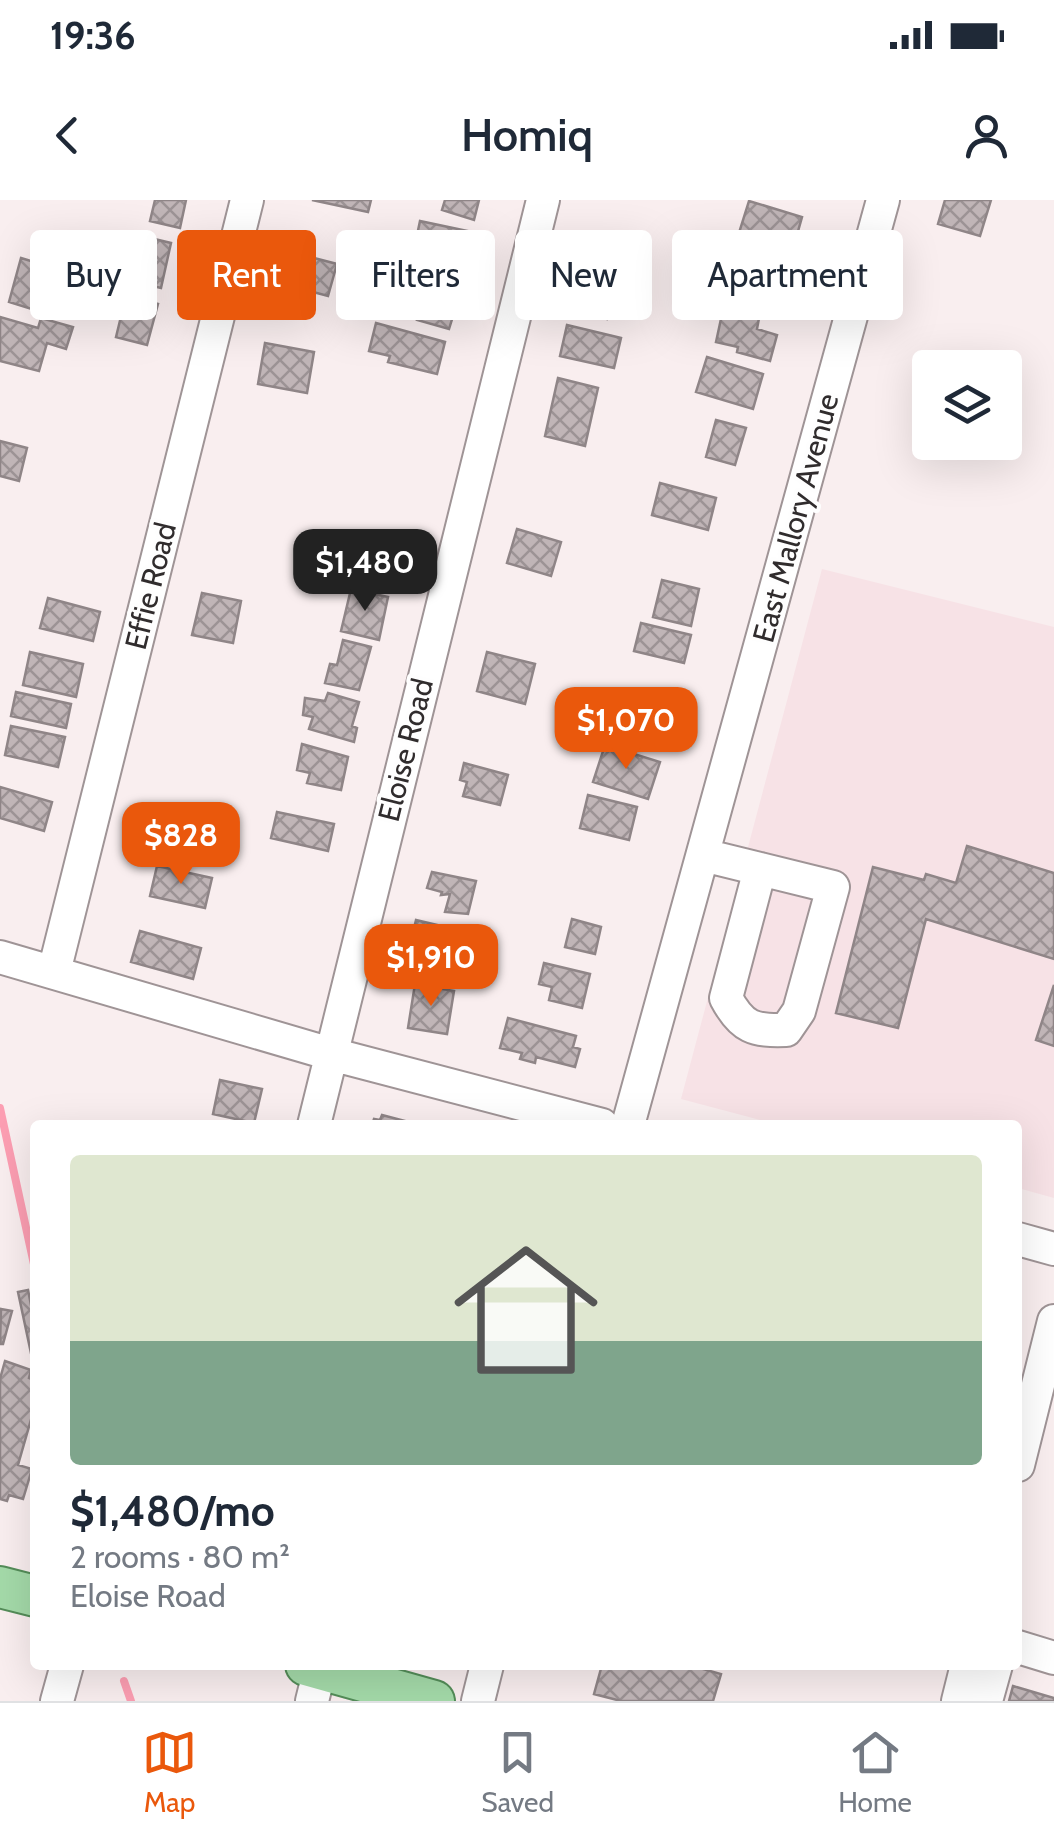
<!DOCTYPE html>
<meta charset="utf-8">
<style>
:root{--surface:#fff;--page:#f6f6f7;--text:#1f2937;--muted:#747a83;--line:#e0e1e3;--accent:#ea580c}
body{margin:0;font-family:Cabin,sans-serif;background:var(--page);color:var(--text);height:100vh;display:flex;flex-direction:column;font-size:38px;white-space:nowrap}
*{box-sizing:border-box;margin:0}
p{font-size:32px;color:var(--muted)}
.icon{flex:none;width:55px;height:55px;fill:none;stroke:currentColor;stroke-width:2;stroke-linecap:round;stroke-linejoin:round}
.map{position:relative;flex:1;overflow:hidden}
.details{position:absolute;left:30px;top:920px;width:992px;height:550px;display:flex;flex-direction:column;background:var(--surface);border-radius:10px;box-shadow:0 10px 40px #0002}
.details>*{flex:none}
.banner{position:absolute;left:30px;top:30px;width:995px;height:90px;display:flex;gap:20px}
.buttons{position:absolute;left:912px;top:150px;display:grid;gap:20px}
.buttons a{display:grid;place-items:center;width:110px;height:110px;border-radius:10px;background:var(--surface);box-shadow:0 10px 40px #0002;font-size:50px}
.price{position:absolute;translate:-50% -85px;padding:0 22px;border-radius:20px;background:var(--accent);color:#fff;font-size:32px;line-height:65px;filter:drop-shadow(0 2px 5px #0008)}
.price::after{content:'';position:absolute;left:50%;top:60px;width:30px;height:22px;margin-left:-15px;background:inherit;clip-path:polygon(0 0,100% 0,50% 100%)}
.price.on{background:#222;color:#fff}
ul{padding:0;list-style:none}
li{display:grid;align-content:center;gap:20px;height:530px;padding:0 40px}
li+li{border-top:2px solid var(--line)}
li span{display:grid;place-items:center;height:310px;border-radius:10px;color:#555}
li>.icon{margin-inline-start:auto}
span .icon{width:180px;height:180px;fill:#fffc;stroke-width:1}
li b{font-size:42px}
.tag{padding:0 35px;border-radius:10px;background:var(--surface);box-shadow:0 10px 40px #0002;font-size:35px;line-height:90px}
.tag.on{background:var(--accent);color:#fff}
.status{display:flex;justify-content:space-between;align-items:center;height:70px;padding:0 50px;background:var(--surface);direction:ltr}
.status svg{height:28px;fill:currentColor}
header{display:flex;justify-content:space-between;align-items:center;height:130px;padding:0 40px;background:var(--surface);font-size:45px;font-weight:600}
.menu{display:flex;justify-content:space-around;align-items:center;height:140px;border-top:2px solid var(--line);background:var(--surface);font-size:28px;color:var(--muted)}
.menu a{display:grid;justify-items:center;gap:5px}
.menu .on{color:var(--accent)}
.map>svg:first-child{display:block}
</style>
<div class="status"><b>19:36</b><svg viewBox="0 0 49 12"><path d="M0 12V9h3v3zM5 12V6h3v6zM10 12V3h3v9zM15 12V0h3v12zM26 1h20v11H26zM47 4h2v5h-2z"/></svg></div>
<header><svg class="icon" aria-label="back" viewBox="0 0 24 24"><path d="M15 5l-7 7 7 7"/></svg>Homiq<svg class="icon" aria-label="person" viewBox="0 0 24 24"><circle cx="12" cy="8" r="4"/><path d="M4 21q1-7 8-7t8 7"/></svg></header>
<div class="map">
<svg width="1054" height="1501" viewBox="0 0 1054 1501">
<defs>
<pattern id="building-cross-hatch" width="8" height="8" patternUnits="userSpaceOnUse" patternTransform="scale(2.5)"><rect width="8" height="8" fill="#c0b5b7"/><path d="M0 0l8 8M0 8l8-8" fill="none" stroke="#9c9395"/></pattern>
</defs>
<rect width="100%" height="100%" fill="#f9eeef"/>
<path fill="#f7e2e6" d="M822 369 1054 427V998L1018 988V925H779L681 899Z"/>
<g fill="none" stroke-linecap="round" stroke-linejoin="round">
<path stroke="#fc9eb2" stroke-width="8" d="M0 908 35 1069
M124 1481 131 1501"/>
</g>
<path fill="url(#building-cross-hatch)" stroke="#8f8587" stroke-width="2.5" d="M155 0H186L180 28 150 21Z
M312 0H371L368 12Z
M445 0H479L474 20 442 10Z
M945 0H991L980 36 938 24Z
M749 1 802 17 793 49 739 33Z
M420 21 472 32 462 75 411 64Z
M142 36 171 43 161 88 132 81Z
M295 53 337 64 328 96 287 85Z
M21 58 67 72 54 116 9 102Z
M751 60 789 70 780 106 742 96Z
M587 66 618 73 607 119 576 112 577 90 581 91Z
M430 77 462 87 449 129 417 120Z
M126 96 158 104 147 145 116 137Z
M724 105 760 113 757 129 777 135 770 161 737 152 738 147 716 142Z
M0 117 38 128 41 118 73 127 66 149 47 143 39 171 0 161Z
M376 123 445 142 437 174 388 162 390 156 369 151Z
M567 125 621 138 614 168 560 156Z
M265 143 314 152 307 193 258 184Z
M707 157 763 174 753 209 696 192Z
M558 178 598 188 585 246 545 236Z
M716 220 746 228 735 265 706 257Z
M0 241 27 248 19 281 0 276Z
M660 283 716 298 708 330 652 315Z
M517 329 561 342 551 376 507 363Z
M342 335 404 350 396 383 334 368Z
M662 380 699 389 691 426 653 417Z
M351 389 388 397 379 440 341 431Z
M202 393 241 401 233 443 192 435Z
M48 398 100 412 93 441 40 428Z
M641 423 691 435 684 463 634 451Z
M343 440 371 447 359 490 325 483 330 464 337 465Z
M30 452 83 464 76 497 23 485Z
M487 452 535 464 525 504 477 491Z
M16 492 71 504 66 528 11 516Z
M328 493 359 502 352 526 357 528 354 542 309 529 313 517 303 515 305 498 325 501Z
M11 526 65 537 58 567 5 555Z
M302 544 348 557 341 590 307 583 310 573 297 570Z
M605 545 660 562 648 599 593 582Z
M464 563 508 575 500 605 463 596 467 582 460 580Z
M0 587 52 602 44 631 0 618Z
M588 595 637 607 629 640 580 628Z
M277 612 334 624 328 651 271 638Z
M967 646 1054 673V759L926 719 898 828 836 813 873 667 924 680 926 674 956 683Z
M157 666 212 678 205 708 150 696Z
M432 672 476 681 468 714 445 712 450 694 441 695 442 692 427 688Z
M572 719 601 727 595 754 565 747Z
M416 720 454 729 445 766 407 757Z
M140 731 201 748 193 779 131 762Z
M544 763 590 774 582 808 549 800 552 787 539 784Z
M415 784 454 791 447 834 408 828Z
M1054 785V846L1036 840Z
M508 818 576 836 573 847 580 849 575 867 536 857 535 863 520 859 522 853 500 848Z
M220 880 262 889 254 923 213 914Z
M382 915 420 925H372L374 919 380 920Z
M28 1090 35 1125V1172L18 1092Z
M1 1109 12 1111 3 1144H0Z
M5 1161 31 1170 29 1178 34 1180 35 1189 34 1209 18 1265 32 1269 23 1299 9 1295 7 1301 0 1299V1179Z
M602 1465H689L721 1474 713 1501H621L594 1494Z
M1013 1486 1054 1498V1501H1009Z"/>
<g fill="none" stroke-linecap="round" stroke-linejoin="round">
<g stroke="#9f9496" stroke-width="36">
<path id="minor" d="M703 655 833 687 799 811 786 830C754 831 742 828 726 798L760 669
M0 757 331 854 602 925
M54 772 247 0
M314 925 543 0
M628 925 883 0
M1018 1039 1054 1049
M1018 1265 1054 1121
M1018 1447 1054 1458
M57 1501 67 1465
M312 1501 320 1469
M478 1501 487 1465
M958 1501 967 1465
M986 1501 996 1465"/>
</g>
<g stroke="#548d59" stroke-width="44">
<path id="major" d="M0 1387 35 1396
M306 1465 434 1501"/>
</g>
<use href="#minor" stroke="#fff" stroke-width="32"/>
<use href="#major" stroke="#a4daa9" stroke-width="40"/>
</g>
<g text-anchor="middle" stroke-width="8" stroke-linejoin="round" paint-order="stroke">
<g font-size="30" fill="#302c2d" stroke="#fefefe">
<text transform="translate(796 318) rotate(-75)" y="10">East Mallory Avenue</text>
<text transform="translate(151 386) rotate(-76)" y="10">Effie Road</text>
<text transform="translate(406 550) rotate(-76)" y="10">Eloise Road</text>
</g>
</g>
</svg>
<div class="buttons">
<a><svg class="icon" aria-label="layers" viewBox="0 0 24 24"><path d="M12 4l9 5-9 5-9-5zM3 14l9 5 9-5"/></svg></a>
</div>
<b class="price on" style="left:365px;top:414px">$1,480</b>
<b class="price" style="left:626px;top:572px">$1,070</b>
<b class="price" style="left:181px;top:687px">$828</b>
<b class="price" style="left:431px;top:809px">$1,910</b>
<div class="banner">
<a class="tag">Buy</a>
<a class="tag on">Rent</a>
<a class="tag">Filters</a>
<a class="tag">New</a>
<a class="tag">Apartment</a>
</div>
<section class="details">
<ul>
<li><span style="background:linear-gradient(#dfe7d0 60%,#7fa58c 0)"><svg class="icon" aria-label="home" viewBox="0 0 24 24"><path d="M3 11l9-7 9 7M6 9v11h12V9"/></svg></span><div><b>$1,480/mo</b><p>2 rooms · 80 m²</p><p>Eloise Road</p></div></li>
</ul>
</section>
</div>
<nav class="menu">
<a class="on"><svg class="icon" aria-label="map" viewBox="0 0 24 24"><path d="M3 6l6-2 6 2 6-2v14l-6 2-6-2-6 2zM9 4v14M15 6v14"/></svg>Map</a>
<a><svg class="icon" aria-label="saved" viewBox="0 0 24 24"><path d="M7 4h10v16l-5-4-5 4z"/></svg>Saved</a>
<a><svg class="icon" aria-label="home" viewBox="0 0 24 24"><path d="M3 11l9-7 9 7M6 9v11h12V9"/></svg>Home</a>
</nav>
